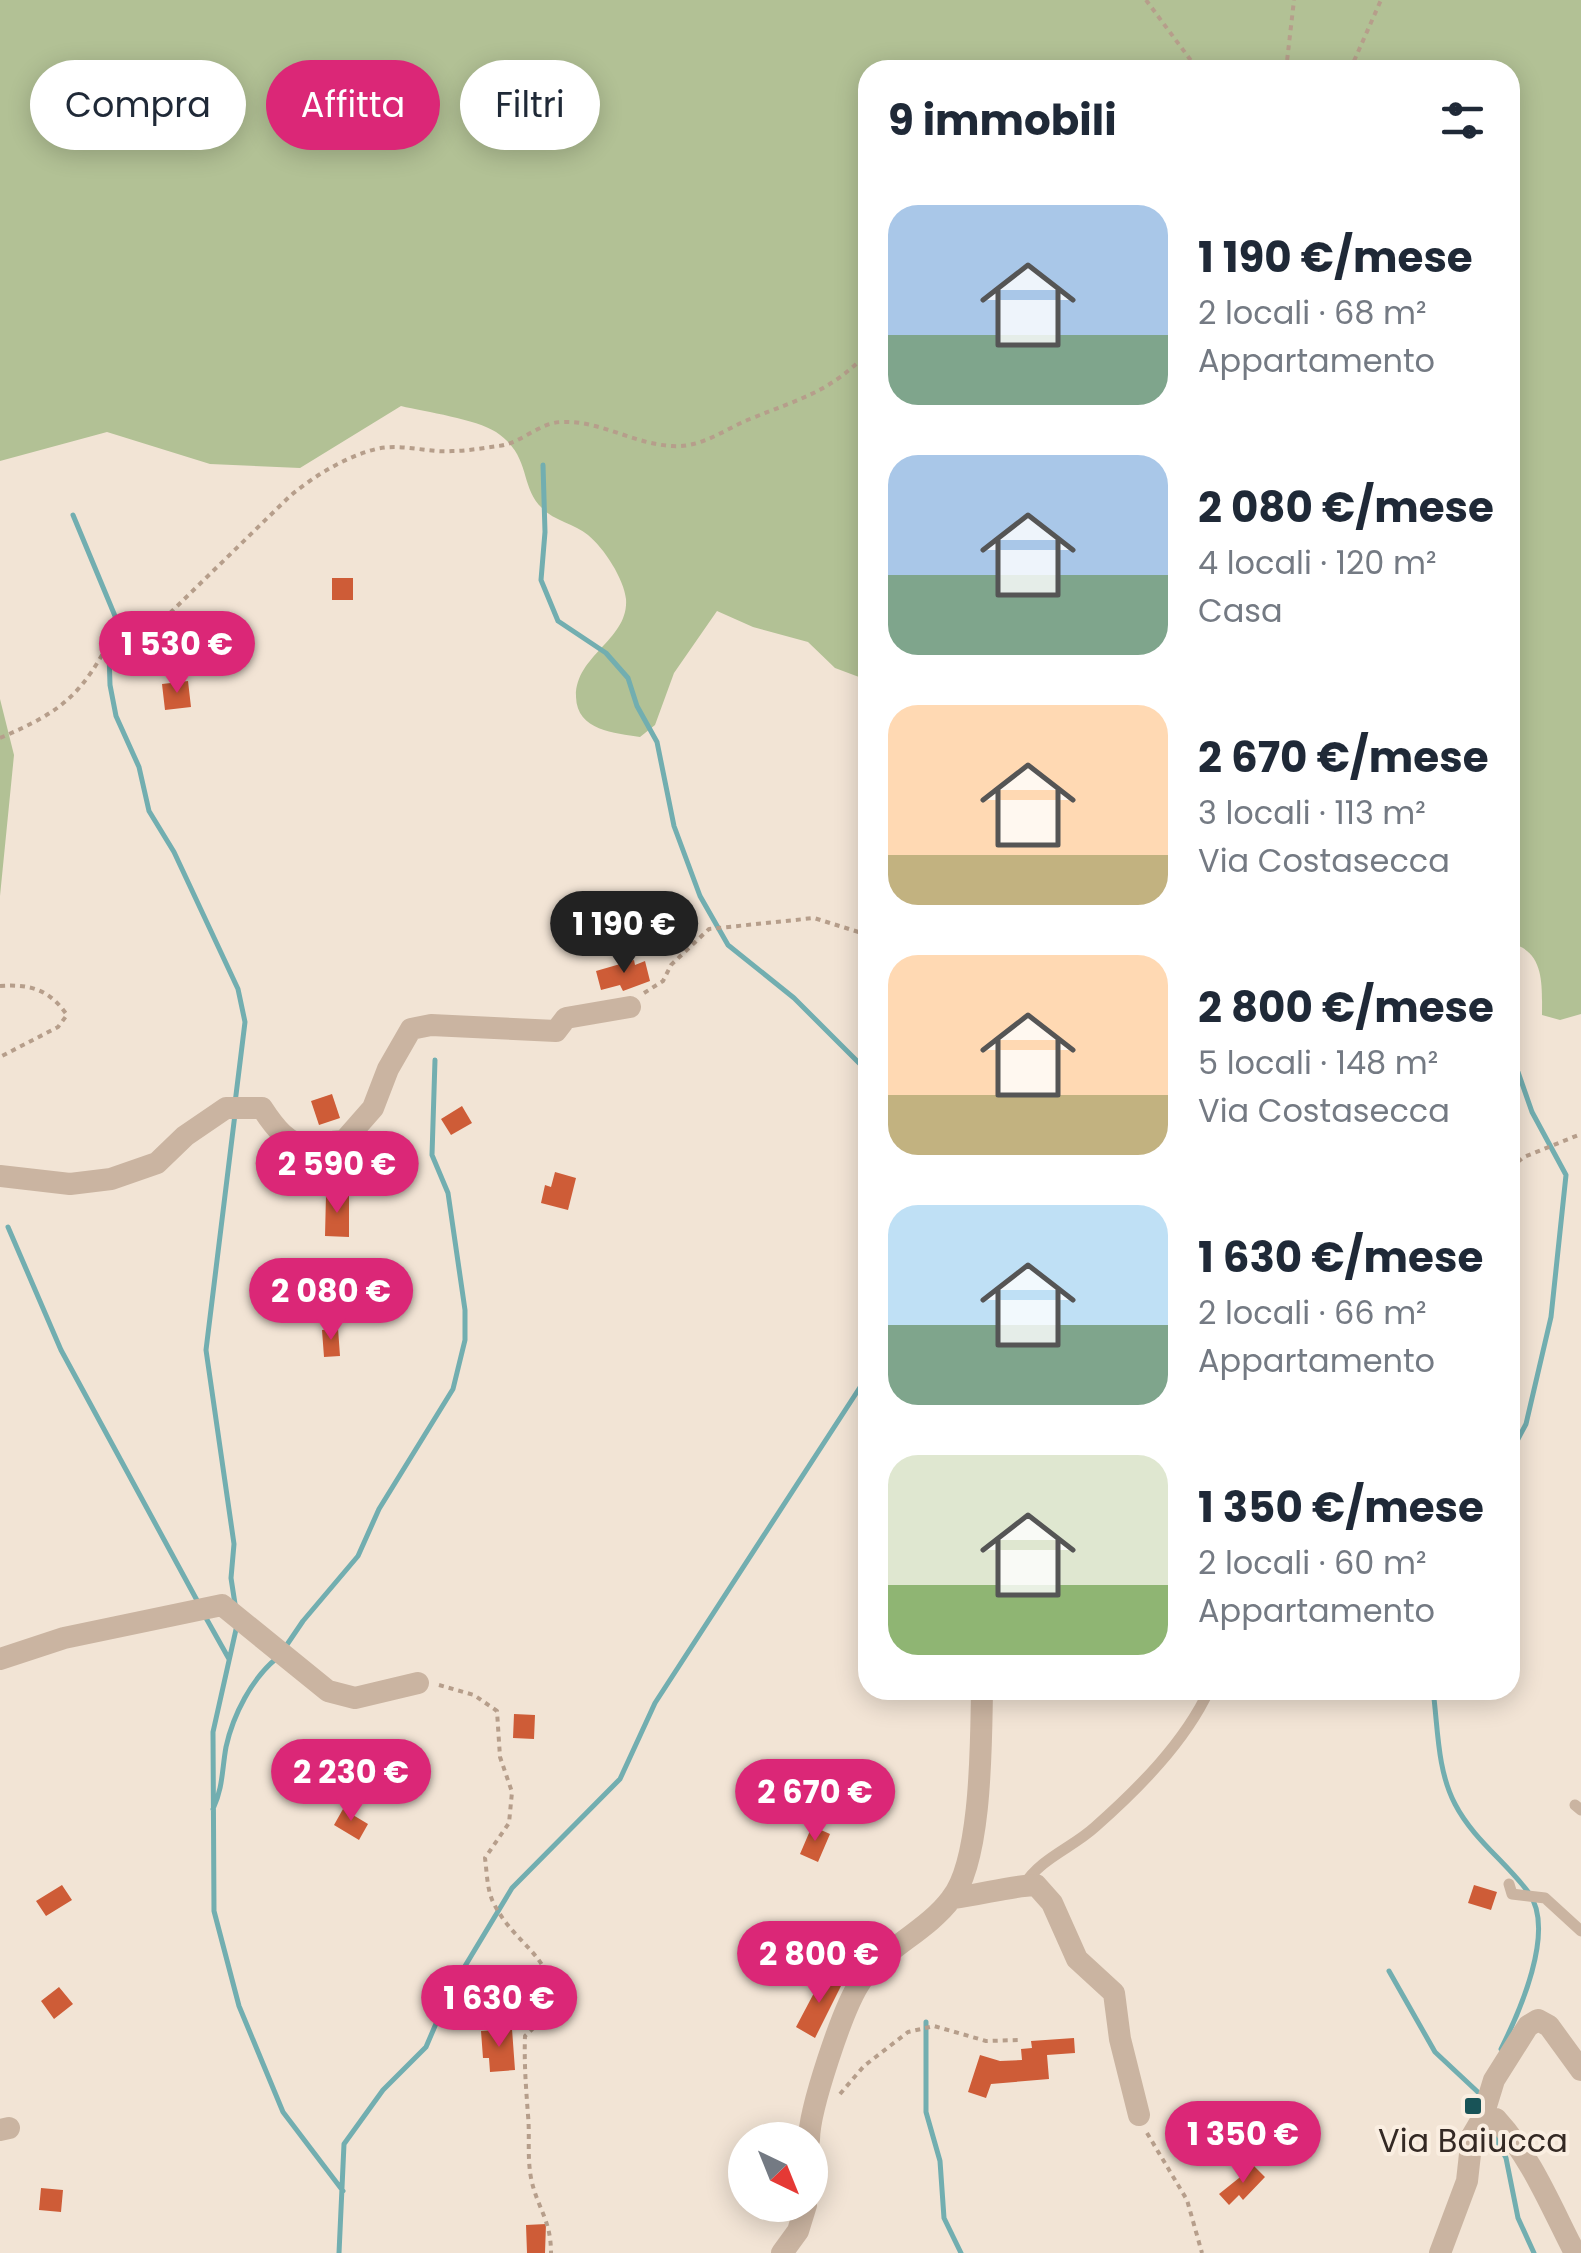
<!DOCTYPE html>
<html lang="it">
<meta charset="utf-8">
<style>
:root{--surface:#fff;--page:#f2f2f3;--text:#1f2937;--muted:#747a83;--accent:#db2777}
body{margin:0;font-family:Poppins,sans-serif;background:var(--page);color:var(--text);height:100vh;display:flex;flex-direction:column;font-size:38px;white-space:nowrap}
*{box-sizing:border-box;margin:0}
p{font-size:32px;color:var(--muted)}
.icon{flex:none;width:55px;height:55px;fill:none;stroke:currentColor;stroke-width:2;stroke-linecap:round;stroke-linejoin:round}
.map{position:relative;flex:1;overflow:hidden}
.sheet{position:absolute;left:858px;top:60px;width:662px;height:1640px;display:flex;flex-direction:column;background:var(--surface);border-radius:30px;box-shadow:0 5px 25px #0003}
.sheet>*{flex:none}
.guide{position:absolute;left:30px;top:60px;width:678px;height:90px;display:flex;gap:20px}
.needle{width:65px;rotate:137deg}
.tools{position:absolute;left:728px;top:2122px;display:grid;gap:20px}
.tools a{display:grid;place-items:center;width:100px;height:100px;border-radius:50%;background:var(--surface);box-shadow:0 5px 25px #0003;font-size:50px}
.price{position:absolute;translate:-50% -85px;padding:0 22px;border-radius:35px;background:var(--accent);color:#fff;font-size:32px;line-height:65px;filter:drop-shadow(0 2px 5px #0008)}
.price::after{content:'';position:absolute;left:50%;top:60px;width:30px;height:22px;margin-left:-15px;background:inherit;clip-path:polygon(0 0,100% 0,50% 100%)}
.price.selected{background:#222;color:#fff}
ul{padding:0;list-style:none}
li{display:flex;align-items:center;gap:30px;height:250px;padding:0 30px}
li span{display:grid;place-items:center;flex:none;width:280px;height:200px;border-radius:30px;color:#555}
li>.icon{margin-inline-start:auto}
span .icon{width:120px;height:120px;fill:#fffc;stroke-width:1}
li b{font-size:42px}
h2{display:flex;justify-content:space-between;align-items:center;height:120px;padding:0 30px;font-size:42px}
.chip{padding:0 35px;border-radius:45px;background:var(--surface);box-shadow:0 5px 25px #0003;font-size:35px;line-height:90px}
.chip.selected{background:var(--accent);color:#fff}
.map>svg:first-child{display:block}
</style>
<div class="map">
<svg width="1581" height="2253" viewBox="0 0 1581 2253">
<rect width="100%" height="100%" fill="#f2e4d5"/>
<path fill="#b2c195" d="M0 0H1581V1014L1560 1020 1542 1015C1542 985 1545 951 1510 943V70H868L867 680 835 668 808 642 753 627 717 611 674 673 655 725 640 737C615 733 577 731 576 697 575 655 629 640 626 599 624 579 604 548 588 535 575 524 554 521 542 508 519 486 532 456 496 432 476 419 426 412 401 406L300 468 210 464 107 432 0 461Z
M0 699 14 755 0 896Z"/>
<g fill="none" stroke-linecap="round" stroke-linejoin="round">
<path stroke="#72aeb0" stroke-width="5" d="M543 465 545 532 541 580 558 621 606 653 628 678 637 706 657 742 674 826 700 896 728 945 794 998 868 1072
M73 515 115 616 117 634 109 652 110 685 116 716 139 767 149 811 174 852 238 989 245 1022 235 1103
M8 1227 61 1350 199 1604
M1510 1454 1526 1424 1551 1317 1566 1175 1532 1112 1518 1072
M235 1604 231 1578 234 1544 206 1350 235 1114
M206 1618 229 1659
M237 1625 213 1732 214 1911 239 2006 283 2112 343 2191
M284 1649 303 1621 358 1556 379 1509 453 1389 465 1340V1310L448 1193 432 1155 435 1060
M1433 1690C1438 1727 1437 1770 1455 1804 1473 1839 1506 1862 1529 1893 1556 1931 1519 2013 1501 2049
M213 1809C223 1788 222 1769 226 1747 233 1715 252 1678 277 1658
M1389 1971 1435 2052 1481 2095
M926 2022V2112L940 2161 944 2218 961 2253
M1488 2124 1506 2158 1518 2218 1534 2253
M339 2253 344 2144 383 2090 426 2047 450 1991 512 1888 620 1779 655 1703 868 1375"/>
</g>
<path fill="#ce5c37" d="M332 578H353V600H332Z
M188 681 191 707 165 710 162 684Z
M634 960 635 965 645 961 650 981 623 991 620 985 601 990 596 971Z
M332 1094 340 1118 319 1125 311 1101Z
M462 1106 472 1123 451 1135 441 1119Z
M555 1172 576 1178 568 1210 541 1203 545 1185 551 1187Z
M326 1195 349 1196V1237L325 1236Z
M338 1328 340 1356 324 1357 322 1330Z
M514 1714 535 1715 534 1739 513 1738Z
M343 1809 368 1824 359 1840 334 1825Z
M812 1826 830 1834 818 1862 800 1854Z
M62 1885 72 1900 46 1916 36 1901Z
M1474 1885 1497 1892 1491 1910 1468 1903Z
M824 1974 842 1984 815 2038 796 2027Z
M59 1987 73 2004 54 2019 41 2001Z
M512 2029 515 2070 490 2072 489 2058H483L481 2031Z
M1074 2038 1075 2053 1047 2055 1049 2079 991 2084 986 2098 968 2092 980 2055 1000 2061 1022 2060 1021 2049 1032 2048 1031 2041Z
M1254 2166 1265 2177 1243 2200 1239 2195 1229 2205 1219 2194Z
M41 2188 63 2190 61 2212 39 2210Z
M546 2224 545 2253H527L526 2225Z"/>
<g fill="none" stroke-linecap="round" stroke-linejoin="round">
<path stroke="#b69e8b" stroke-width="4" stroke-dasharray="5 5" stroke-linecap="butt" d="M1146 0 1198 70
M1286 70 1294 0
M1350 70 1381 0
M0 738C63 711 82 695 114 633L155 623 170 613 290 496C314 476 345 457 376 449 402 443 427 453 452 451 467 451 483 448 498 446 521 444 538 423 561 422 600 420 633 444 672 446 702 448 725 429 750 419 799 399 831 392 868 352
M0 986C30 984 49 989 67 1015L58 1027 0 1057
M644 993 663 981 671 965 709 929 814 918 868 935
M1510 1168 1524 1157 1581 1134
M439 1685 474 1695 497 1711 500 1757 512 1792 509 1823 485 1858C487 1873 487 1891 494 1904 517 1948 553 1953 554 2009L525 2036C524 2063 526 2088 528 2115 530 2136 527 2156 531 2178 537 2208 551 2219 551 2253
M840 2094 864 2066 908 2032 934 2026 986 2041 1019 2040
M1147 2133 1187 2200 1202 2253"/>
<path stroke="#cab4a1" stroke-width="11" d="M1575 1805 1581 1810
M1509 1884 1512 1894 1545 1898 1581 1931
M1024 1885C1041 1858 1072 1848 1095 1827 1138 1789 1185 1742 1209 1690"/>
<path stroke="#cab4a1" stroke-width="22" d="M0 1176 70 1184 111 1179 157 1163 185 1136 226 1108H262C273 1125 289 1148 312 1146 323 1144 332 1141 344 1141L373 1108 388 1069 411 1029 431 1025 556 1031 566 1018 630 1007
M0 1659 64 1638 222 1605 328 1691 355 1698 418 1683
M953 1898C981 1895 1009 1886 1036 1885L1052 1903 1077 1959 1114 1993 1120 2039 1139 2115
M1482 2119H1496C1532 2158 1551 2207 1575 2253
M0 2130 9 2128
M809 2140C809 2110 843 2007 861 1981 883 1949 927 1931 951 1899 982 1861 981 1740 982 1690
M810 2164V2181
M782 2253 798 2231 806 2205
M1440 2253 1467 2181 1472 2136 1482 2119 1494 2080 1528 2026 1538 2020 1549 2026 1581 2070"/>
</g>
<rect fill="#185357" stroke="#faeee1" stroke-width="4" x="1463" y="2096" width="20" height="20" rx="5"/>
<g text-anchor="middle" stroke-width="8" stroke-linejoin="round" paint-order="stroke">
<g font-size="32" fill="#342924" stroke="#faeee1">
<text x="1473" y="2152">Via Baiucca</text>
</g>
</g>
</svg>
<div class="tools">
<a><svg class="needle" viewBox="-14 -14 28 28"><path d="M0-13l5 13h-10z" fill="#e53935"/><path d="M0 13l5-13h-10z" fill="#747a83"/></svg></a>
</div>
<b class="price" style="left:177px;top:696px">1 530 €</b>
<b class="price selected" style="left:624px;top:976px">1 190 €</b>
<b class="price" style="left:337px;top:1216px">2 590 €</b>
<b class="price" style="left:331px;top:1343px">2 080 €</b>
<b class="price" style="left:351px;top:1824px">2 230 €</b>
<b class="price" style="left:815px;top:1844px">2 670 €</b>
<b class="price" style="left:819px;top:2006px">2 800 €</b>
<b class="price" style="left:499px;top:2050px">1 630 €</b>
<b class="price" style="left:1243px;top:2186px">1 350 €</b>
<div class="guide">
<a class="chip">Compra</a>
<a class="chip selected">Affitta</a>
<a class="chip">Filtri</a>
</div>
<section class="sheet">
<h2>9 immobili<svg class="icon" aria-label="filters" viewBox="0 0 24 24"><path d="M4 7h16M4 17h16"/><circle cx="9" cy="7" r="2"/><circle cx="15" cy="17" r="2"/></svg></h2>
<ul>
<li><span style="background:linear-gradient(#a9c7e8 65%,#7fa58c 0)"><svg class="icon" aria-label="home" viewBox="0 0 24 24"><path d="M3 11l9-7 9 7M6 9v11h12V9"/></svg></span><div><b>1 190 €/mese</b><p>2 locali · 68 m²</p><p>Appartamento</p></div></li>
<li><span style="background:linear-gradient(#a9c7e8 60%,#7fa58c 0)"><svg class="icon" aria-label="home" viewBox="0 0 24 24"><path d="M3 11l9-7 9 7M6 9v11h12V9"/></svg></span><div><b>2 080 €/mese</b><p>4 locali · 120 m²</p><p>Casa</p></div></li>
<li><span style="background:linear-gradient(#ffd9b3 75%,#c2b280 0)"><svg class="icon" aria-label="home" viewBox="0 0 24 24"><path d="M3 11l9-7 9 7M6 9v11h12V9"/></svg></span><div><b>2 670 €/mese</b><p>3 locali · 113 m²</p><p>Via Costasecca</p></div></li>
<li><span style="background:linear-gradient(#ffd9b3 70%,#c2b280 0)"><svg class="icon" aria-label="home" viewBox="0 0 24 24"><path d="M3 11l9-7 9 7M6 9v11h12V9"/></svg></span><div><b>2 800 €/mese</b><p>5 locali · 148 m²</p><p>Via Costasecca</p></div></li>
<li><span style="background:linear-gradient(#bfe0f5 60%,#7fa58c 0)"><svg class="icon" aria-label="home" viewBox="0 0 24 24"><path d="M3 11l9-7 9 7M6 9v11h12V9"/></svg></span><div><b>1 630 €/mese</b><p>2 locali · 66 m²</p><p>Appartamento</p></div></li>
<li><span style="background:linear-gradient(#dfe7d0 65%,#8fb573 0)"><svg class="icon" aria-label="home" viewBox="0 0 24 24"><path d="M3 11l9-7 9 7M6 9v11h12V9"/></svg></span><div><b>1 350 €/mese</b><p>2 locali · 60 m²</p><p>Appartamento</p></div></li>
</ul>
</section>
</div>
